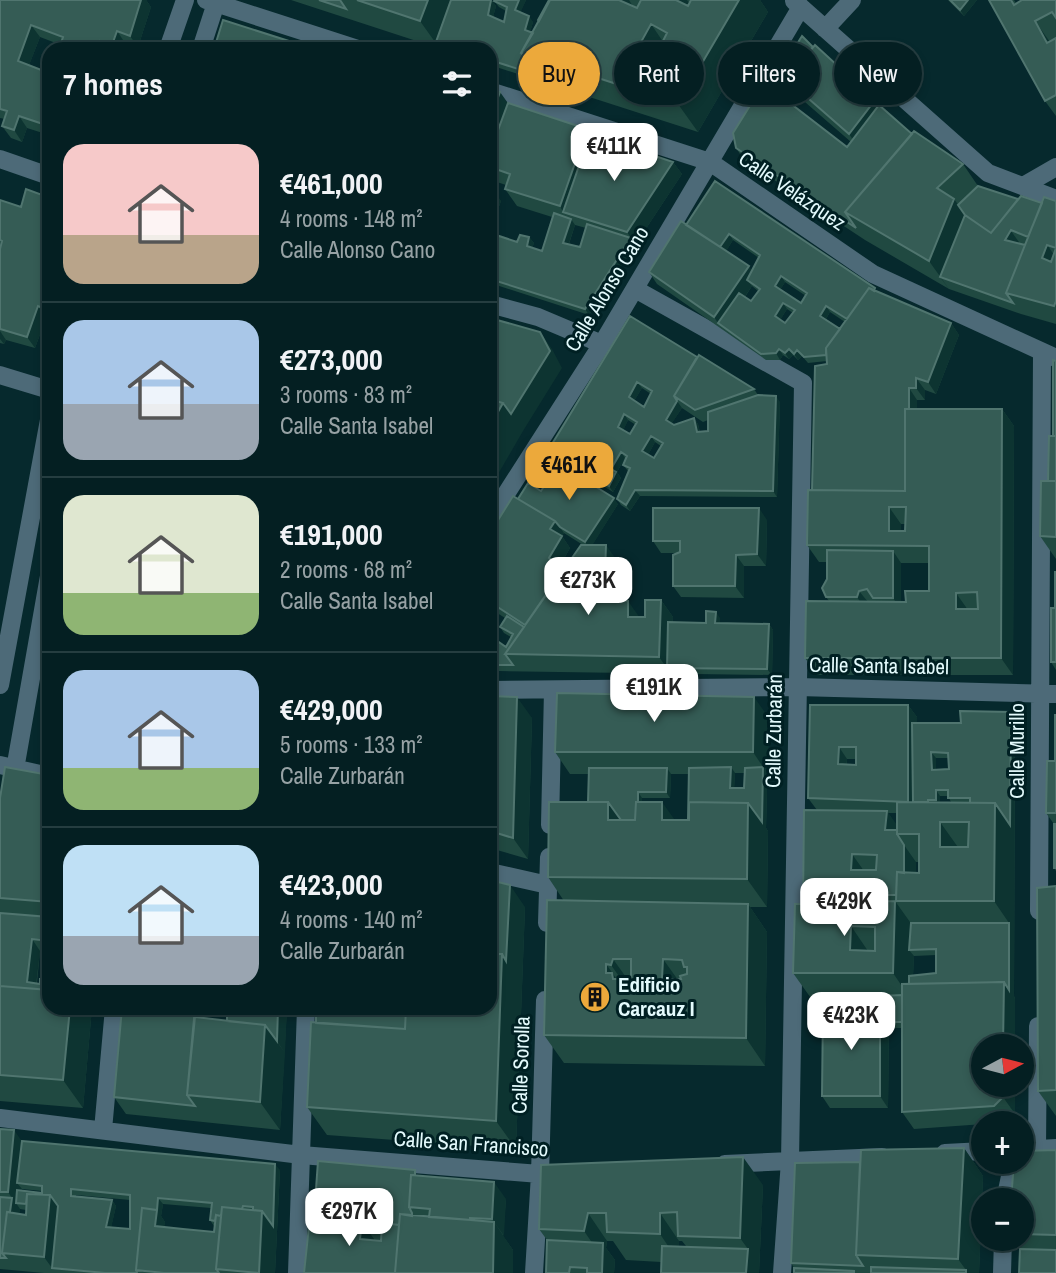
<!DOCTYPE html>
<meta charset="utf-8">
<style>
:root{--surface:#041f22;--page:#122c2f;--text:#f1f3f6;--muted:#97a2a5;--line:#253d40;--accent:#eca93b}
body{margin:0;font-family:"Archivo Narrow",sans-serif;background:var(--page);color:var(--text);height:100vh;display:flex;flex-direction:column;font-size:26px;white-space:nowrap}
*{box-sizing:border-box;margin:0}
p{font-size:23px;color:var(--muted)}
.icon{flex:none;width:38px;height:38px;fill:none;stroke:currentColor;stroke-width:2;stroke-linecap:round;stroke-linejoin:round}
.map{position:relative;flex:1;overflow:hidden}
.drawer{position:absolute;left:42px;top:42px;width:455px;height:973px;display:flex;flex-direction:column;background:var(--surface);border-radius:21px;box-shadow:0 4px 10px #0003,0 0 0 2px var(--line)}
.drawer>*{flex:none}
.banner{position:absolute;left:518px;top:42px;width:432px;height:63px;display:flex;gap:14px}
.needle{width:46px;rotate:83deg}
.controls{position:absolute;left:971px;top:1034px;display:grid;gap:14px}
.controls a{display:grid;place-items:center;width:63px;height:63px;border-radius:50%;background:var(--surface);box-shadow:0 4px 10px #0003,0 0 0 2px var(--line);font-size:35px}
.price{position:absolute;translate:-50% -60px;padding:0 16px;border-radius:14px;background:#fff;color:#222;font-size:23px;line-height:46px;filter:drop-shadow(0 2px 4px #0008)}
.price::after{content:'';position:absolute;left:50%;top:42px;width:21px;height:16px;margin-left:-10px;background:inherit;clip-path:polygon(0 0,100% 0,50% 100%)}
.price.current{background:var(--accent);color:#111}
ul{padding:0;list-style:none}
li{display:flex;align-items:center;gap:21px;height:175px;padding:0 21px}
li+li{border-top:2px solid var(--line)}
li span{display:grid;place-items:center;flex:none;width:196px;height:140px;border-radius:21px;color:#555}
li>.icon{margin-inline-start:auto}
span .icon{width:84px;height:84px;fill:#fffc;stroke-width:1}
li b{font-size:30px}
h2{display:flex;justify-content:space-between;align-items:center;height:84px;padding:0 21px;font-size:30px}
.chip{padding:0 24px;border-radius:32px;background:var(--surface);box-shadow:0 4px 10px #0003,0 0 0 2px var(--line);font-size:24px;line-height:63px}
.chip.current{background:var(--accent);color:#111}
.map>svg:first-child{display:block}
</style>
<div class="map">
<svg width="1056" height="1273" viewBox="0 0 1056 1273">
<rect width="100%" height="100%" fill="#06292d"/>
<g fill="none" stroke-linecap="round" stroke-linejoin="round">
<path stroke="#4d6a78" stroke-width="18" d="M206 0 358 49
M794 1 988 173 1056 199
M825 29 852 0
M168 49 185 0
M201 49 217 0
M490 91 710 162 873 274 1056 358
M0 159 49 176
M1023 186 1056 167
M635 289 803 383 790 1161 782 1273
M490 304 538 317 602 344
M0 375 49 390
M490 519 602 344 801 7
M0 685 49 420
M490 690 798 687 1056 694
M0 765 49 776
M11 792 49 576
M550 825 553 690
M490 872 548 885
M1039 911 1042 353
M547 923 549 857
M0 1118 301 1155 540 1174 564 1173
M103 1130 114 1008
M1037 1149 1038 1026
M1022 1150 1056 1148
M945 1153 984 1151
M725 1164 882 1157
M1005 1200 1013 1162
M297 1273 306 1008
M534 1273 540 1174 545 1000
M1002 1273 1003 1239"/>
</g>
<path fill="#204941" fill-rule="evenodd" d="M0 0H146L151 7 138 47 125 43 123 49H59L61 45 40 37 29 65 49 73V135L27 128 22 142 11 138 2 126 5 119 0 118Z
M291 0H491L496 6 493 17 504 22 506 11 499 7 494 1 526 0 520 12 533 22 530 32 533 33 549 0H760L768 12 698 132 490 65V49H441Z
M948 0H977L964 16Z
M989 0H1014L1016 3 1056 0V116L1045 101Z
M813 47 875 100 879 105 912 134 963 164 978 186 1018 199 1042 203 1056 201V324L1021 314 949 289 865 240 744 160 736 148 770 87ZM798 96 851 142 847 147 791 104Z
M490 89 508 103 587 129 590 134 673 162 682 174 589 315 490 283V233L517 242 529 237 534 243 532 248 542 251 552 217 517 206 505 189 506 185 497 182 493 194 501 201 494 220H490ZM575 225 586 228 580 247 569 244Z
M715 181 878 292 951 323 959 335 936 394 925 390V400H917V409H1002L1014 426 1013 675H817L805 658 829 601 826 597 827 562H819L807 545 827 361 808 363 802 356 798 360 793 355 789 359 783 355 780 360H766L657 284 649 272 686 225ZM733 240 759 258 752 271 726 251ZM785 282 806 296 801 303 780 290ZM752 286 758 291 751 301 745 297ZM787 309 793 313 785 323 780 320ZM830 312 845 322 840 329 826 319ZM901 524H906L905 531H901ZM901 563H929V591L906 602H901Z
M49 185V319L46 318 35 348 6 340 4 344 0 343V200L21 207 42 195Z
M630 316 697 357 754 389 758 395 780 402 777 497 640 496 630 511 621 505 617 499 628 471 623 465 626 459 625 458 617 472 621 478 613 492 553 455 549 449ZM642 388 651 394 644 407 634 401ZM682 408 703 422 708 420V431L700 432 698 424 694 418 674 425 671 424ZM628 420 636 425 630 434 623 430ZM655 442 661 446 654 458 648 455Z
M1056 361V559L1040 536 1048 481 1053 436Z
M541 491 618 504 592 545 618 562 617 600 639 617H645L661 600 673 617V622L706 623 720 618V624H769L773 630 772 675 499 671 490 665V627L495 633 492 638 506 647 511 637 504 633 500 627 505 618 491 609 490 611V533L518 499ZM564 533 583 545 565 567 561 564 570 548 562 536Z
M767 520 766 566H744V598L681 597 673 586 678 553H661L653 541Z
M49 540V575L42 565Z
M1056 572V670L1051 662 1055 608Z
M490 696 532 718 528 859 490 848Z
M810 705H908L917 717 916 723H961L1015 718 1014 996 1015 999V1046H984V1085H1015V1114L1006 1123 984 1124 914 1129 902 1112V1028H893L889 1022 888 1108H830L822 1096 880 1008 881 1001H813L793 973 817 810 808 798ZM936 758H949V769L936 770ZM847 759H856V765L847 764ZM940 796H948L951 802H940ZM888 813H897V826ZM916 862H919V873H916ZM936 955V973L913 975 914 956Z
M1056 715V871L1054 868V824L1046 813 1055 761Z
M769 718 766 828 768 831 767 907H750L767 932 765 1066 564 1063 544 1035 564 901 548 877 588 802 589 774H570L555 752ZM735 773H745L744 788H734ZM671 774H689L688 820H675L642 802V798H670Z
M49 775V952L40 951 37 983 49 1008H92L83 1108 0 1101V798Z
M1056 886V1116L1038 1091Z
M525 907 516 1149 327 1135 307 1107 316 1023Z
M287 1008 280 1130 126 1114 114 1097 208 1019 227 1021Z
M0 1129 22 1141 280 1170 275 1273H44L0 1269ZM22 1189 42 1191V1193L22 1190ZM76 1195 130 1200V1229L111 1227 116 1206 112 1200 76 1196ZM163 1204 211 1208 210 1220 214 1226V1232L164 1227 165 1222 161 1216ZM20 1209 26 1210V1215L19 1214Z
M964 1148 983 1176 979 1273H794V1268L791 1263 860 1162Z
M1056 1150V1273L1020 1249 1014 1239H1022V1200Z
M541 1165 763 1185 759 1273H661V1262L626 1260 613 1241H607L606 1248 615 1260 614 1273H546L547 1240 539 1229ZM679 1241H682L686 1246H679Z
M419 1176 506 1199 503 1236 513 1250V1273H304L314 1217Z"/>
<path fill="#0d3431" d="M141 0H146L151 7 138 47 130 36Z
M428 0H457L436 42 440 49 420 21Z
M492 0 496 6 492 21 488 15Z
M519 0H526L519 16 515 10Z
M600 0H629L634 8Z
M667 0H687L691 6 683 22Z
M739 0H760L768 12 698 132 678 104Z
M968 0H977L964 16 960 10Z
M529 16 533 22 529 36 525 30Z
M1035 21 1055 49 1047 43Z
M651 24 670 52 661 70 641 42Z
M31 25 40 37 26 73 18 61Z
M117 31 125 43 123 49H115L112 45Z
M100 41 106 49H98Z
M794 90 798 96 788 108 784 102Z
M500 92 520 120 505 162 490 141V120Z
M875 100 887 117 861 151 849 134Z
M19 116 27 128 22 142 14 130Z
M587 129 598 146 563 212 560 206Z
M673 162 682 174 589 315 585 309 631 238 627 232Z
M490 172 497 182 490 203Z
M497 195 501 201 494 220 490 214Z
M954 199 974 227 940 277 949 289 929 261Z
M571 219 575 225 567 249 563 243Z
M1056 227 1048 246 1056 258V278L1035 248 1045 250Z
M1011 231 1019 242 1013 252 1005 240Z
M729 234 733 240 723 256 718 250Z
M529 237 534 243 531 252 527 246Z
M749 266 757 278 747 280 752 286 724 327 718 323 714 317Z
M781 276 785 282 779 292 775 286Z
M49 296V315L45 309Z
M783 303 787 309 779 322 775 316Z
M38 306 46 318 35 348 27 337Z
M826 306 830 312 824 322 820 316Z
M951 323 959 335 936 394 928 382Z
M0 331 6 340 4 344 0 339Z
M540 332 552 349 562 368 523 431 490 488V426Z
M779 349 783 355 780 360 776 353Z
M789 349 793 355 789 359 785 353Z
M797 350 802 356 798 360 794 354Z
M916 378 925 390V400L916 388Z
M637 382 642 388 633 403 629 397Z
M909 388 917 400V508L909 496Z
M776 396 780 402 777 497 773 491Z
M677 401 682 408 670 426 666 420Z
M1002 409 1014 426 1013 675 1001 658Z
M624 414 628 420 622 433 618 427Z
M694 418 698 424 701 438 697 432Z
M651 436 655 442 647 457 642 451Z
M621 452 625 458 617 472 621 478 613 492 609 486 611 469Z
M635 490 640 496 630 511 626 505Z
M614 498 618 504 590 549 585 542Z
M889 507 901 524V546L889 531Z
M759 508 767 520 766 566 757 554Z
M555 521 564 533 558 540 550 529Z
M562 536 570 548 558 569 549 558Z
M606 545 618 562 616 617 604 600Z
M893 551 901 563V610L893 598Z
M736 555 744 566V598L735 586Z
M859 591 868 602 865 609 857 597Z
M956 593 968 610 956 609Z
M661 600 673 617 671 668H667L659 657Z
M628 601 640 618 628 617Z
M716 612 720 618V630L715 623Z
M769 624 773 630 772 675 767 669Z
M491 627 495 633 491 640 490 639Z
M517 697 532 718 528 859 513 838Z
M754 697 769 718 766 828 768 831 767 907 747 879 748 803 763 767 753 752Z
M908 705 917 717 916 824 908 817Z
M1011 712 1015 718 1014 996 1015 999V1046H1003L1004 982 1009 923 994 901 995 803Z
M839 747 847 759 846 776 838 764Z
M931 752 936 758V776L932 770Z
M731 767 735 773 734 794 730 788Z
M667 768 671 774 670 798 666 792Z
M936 790 940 796V806L936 800Z
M638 792 642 798V830L637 824Z
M608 802 627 830 608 820Z
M662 802 682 830 662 820Z
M887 811 899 828 898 834 885 830Z
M940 822 960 850 940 847Z
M904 845 916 862V901L904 895Z
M852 854 864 871 851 870Z
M510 885 525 907 516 1149 496 1121 502 954Z
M883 895 895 912V901L915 929 909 950 914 956 912 1001 893 973 882 913Z
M748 904 767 932 765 1066 746 1038Z
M851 926 870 954 850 950Z
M32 939 40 951 35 994 27 982Z
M613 959 633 987 631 993 611 965Z
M663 959 683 987 662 979Z
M606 964 626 992 606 973Z
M70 1008H92L83 1108 63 1080Z
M195 1008H208L207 1034 194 1028Z
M278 1008H287L285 1053 277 1041Z
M880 1008 889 1020 888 1108 880 1096Z
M265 1025 285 1053 280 1130 260 1102Z
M1003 1085H1015V1114L1003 1097Z
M14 1130 26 1147 17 1183 22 1189 20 1204 16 1203 20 1209 16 1255 7 1254 12 1198 8 1192Z
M964 1148 983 1176 979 1273H966V1270L958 1259Z
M743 1157 763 1185 759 1273H746L748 1249 740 1238Z
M275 1164 280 1170 275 1273H259L262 1211Z
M494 1182 506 1199 504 1236 492 1219Z
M50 1195 62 1212 52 1268 44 1257Z
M158 1198 163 1204 161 1216 165 1222 163 1238 155 1226Z
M112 1200 116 1206 110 1233 106 1227Z
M588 1213 607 1241 606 1248 615 1260 614 1273H602V1257L584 1231Z
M660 1213 679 1241V1262L660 1234Z
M362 1222 374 1239 372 1256 360 1239Z
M494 1222 513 1250V1273H493Z"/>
<path fill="#355c55" stroke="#50756f" stroke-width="2" fill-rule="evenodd" d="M0 0H141L130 36 117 31 112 45 100 41 98 49H59L63 37 31 25 18 61 49 73V126L19 116 14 130 2 126 7 111 0 109Z
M319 0H340L346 9Z
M357 0H428L420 21Z
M451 0H491L488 15 504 22 507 7 494 1 495 0H519L515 10 529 16 525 30 533 33 521 53 537 75 490 60V49H456L436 42Z
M549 0H550L539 21 538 20Z
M550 0H619L637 8 641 0H676L688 6 691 0H739L678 104 521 53ZM651 24 667 33 658 51 641 42Z
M950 0H968L960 10Z
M989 0H1011L1014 5 1022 0H1056V18L1052 12 1035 21 1047 43 1056 38V95L1045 101Z
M223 20 314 49H214Z
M802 36 813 47 786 79 794 90 786 100 770 87Z
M324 44 340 49H323Z
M815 45 875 100 849 134 786 79Z
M764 83 847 147 879 105 912 134 845 212 856 228 736 148 733 133Z
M490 89 500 92 490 120Z
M508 103 587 129 560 206 505 189 510 174 490 167V152Z
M914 131 963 164 937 188 954 199 929 261 845 212Z
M590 134 673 162 627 232 563 212Z
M715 181 875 288 874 291 869 288 847 319 826 306 820 316 840 329 826 348V355L804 357 797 350 794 354 789 349 785 353 779 349 776 353 761 354 718 323 739 293 751 301 760 289 747 280 760 255 729 234 720 247 686 225ZM781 276 807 293 801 303 775 286ZM783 303 795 310 785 323 775 316Z
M46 185H49V296L45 309 38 306 27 337 0 329V249L2 241 0 240V200L21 207 26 189 42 195Z
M978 186 1018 199 991 233 965 215 958 205Z
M490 193 497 195 490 214Z
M1021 196 1042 203 1028 237 1011 230 1005 240 1025 245 1006 293 1013 303 940 277 965 215 991 233Z
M1044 197 1056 201V248L1047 245 1042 258 1051 262 1056 248V301L1054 306 1006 293Z
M554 213 571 219 563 243 580 247 587 224 631 238 585 309 490 279V233L517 242 520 235 529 237 527 246 542 251Z
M681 221 749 266 714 317 649 272Z
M869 288 951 323 928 382 916 378V388H909V409H905V491L812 490 815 366 827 364 826 348Z
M630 316 697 357 674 396 677 401 666 420 674 425 694 418 697 432 708 431V412L758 395 776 396 773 491 635 490 626 505 617 499 630 468 623 465 627 456 621 452 611 469 616 472 609 486 549 449ZM637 382 652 391 644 407 629 397ZM624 414 637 422 630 434 618 427ZM651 436 663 443 654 458 642 451Z
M490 318 540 332 550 351 511 414 503 403 490 399Z
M699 355 754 389 695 410 674 396Z
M1053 360 1056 361V436H1053Z
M490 399 503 403 490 426Z
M905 409H1002L1001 658H805L806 601 906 602 905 591H929V546L807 545 808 490 905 491ZM889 507H906L905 531H889ZM977 592 978 609H956V593Z
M1049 436H1056V481H1048Z
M559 464 614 498 585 542 560 527 555 521 518 499 528 483 541 491Z
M1041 481H1056V537L1040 536Z
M513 496 555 521 550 529 562 536 549 558 565 567 525 625 490 602V533Z
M653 508H759L757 554 736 555 735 586H673V555L680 552V541H653Z
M49 540V567L42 565Z
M581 545H606L604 600 628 601V617H645V600H661L659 657 505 654Z
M827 550 893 551V598H873L867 589 859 591 857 597H826L822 588 827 579Z
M1055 572H1056V608H1055Z
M1051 608H1056V662H1051Z
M706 611 716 612 715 623 769 624 767 669 667 668 668 622 706 623Z
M507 616 524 627 505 654 513 665H495L490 662V636L506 647 513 634 500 627Z
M557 693 754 697 753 752H555Z
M490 696 517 697 513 838 490 831Z
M810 705H908V802L808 798ZM839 747H856V765L838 764Z
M960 711 1011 712 1010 825 995 803H970V798H948V790H936V800H928V802H913L912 723H961ZM931 752 948 753 949 769 932 770Z
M1055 715H1056V761H1055Z
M1047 761H1056V813H1046Z
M5 767 49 775V902L0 898V798Z
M731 767 730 788H744L745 768 763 767 762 822 748 803 689 802V820H688L689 768Z
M589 768H667L666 792H638V802H636L635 820H621L608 802H588Z
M549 802H608V820H635L636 802H662V820H689V802L748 803 747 879 548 877Z
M897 802 995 803 994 901H896L897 872 919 873V834H897ZM940 822H969L968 847H940Z
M804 810 887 811 885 830H897V834L904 845V873L897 872 896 895H883V902L803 904ZM852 854 877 855 876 870H851Z
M1054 824H1056V868H1054Z
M490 880 510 885 506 961 502 954H490Z
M1056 886V1090L1038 1091 1037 888Z
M547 900 748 904 746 1038 544 1035ZM613 959H631V979H613L612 973H606V964L611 965ZM663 959 682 960 684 967H687V974L680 976 681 979H662Z
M895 901 893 973H793L795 904ZM851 926 875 927V951L850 950Z
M0 913 49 917V941L32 939 27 982 40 984V979H49V990L0 986Z
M911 923H1009V990L1004 982 909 984V976L936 973V949L909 950Z
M490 954H502L496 1121 307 1107 311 1022 405 1029 406 1008H490Z
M1004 982 1003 1046H984V1085H1003V1097L994 1106 902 1112V984Z
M0 986 49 990V1008H70L63 1080 0 1075Z
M902 995V1022H889L888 1010H881V996Z
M122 1008H195L187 1095 195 1106 114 1097Z
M227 1008H278L277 1041 265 1025 227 1021Z
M316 1008H406L405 1029 316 1023Z
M823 1008H880V1096H822Z
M195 1017 265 1025 260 1102 187 1095Z
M0 1129 14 1130 8 1192H0Z
M22 1141 275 1164 273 1226 262 1211 253 1210V1207L243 1206 242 1209 222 1207 221 1216 216 1215 215 1221 210 1220 212 1203 158 1198 157 1210 142 1208 136 1270 137 1273H105L52 1268 58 1206 50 1195 27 1194 26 1204 16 1203 17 1190 42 1193V1186L17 1183ZM71 1189 130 1195V1229L106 1227 112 1200 71 1196Z
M964 1148 958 1259 856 1255 861 1150Z
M1056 1150V1235L1022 1234V1200H1011L1014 1162H1022V1151Z
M743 1157 740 1238 678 1236 677 1212 660 1213V1234L607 1232 606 1213H588L584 1231 539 1229 541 1165Z
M318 1161 415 1170V1175H411L409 1207 412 1213V1216L400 1214 399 1225 382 1223V1228L366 1227 362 1222 314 1217Z
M860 1162 856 1255 863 1266 791 1263 795 1163Z
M411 1175 494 1182 492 1219 470 1218V1220L429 1217 430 1209 409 1207Z
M27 1194 50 1195 44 1257 2 1253 7 1212 26 1215Z
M0 1197 12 1198 10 1212H7L2 1253 6 1258H0Z
M222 1207 262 1211 259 1273 216 1269Z
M142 1208 157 1210 155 1226 183 1229 214 1232 216 1215 221 1216 216 1269 219 1273H164L136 1270Z
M400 1214 494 1222 493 1273H395Z
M310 1217 362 1222 360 1239 381 1241 382 1223 399 1225 395 1273H304Z
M547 1240 603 1243 602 1273H587V1268L570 1267 569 1273H546Z
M662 1246 748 1249 746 1273H661Z
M1020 1249 1056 1250V1273H1019Z
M871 1267 966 1270V1273H871Z
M794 1268 854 1271V1273H794Z"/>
<defs>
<g id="building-disc" transform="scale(1.575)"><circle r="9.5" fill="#eca93b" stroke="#002023"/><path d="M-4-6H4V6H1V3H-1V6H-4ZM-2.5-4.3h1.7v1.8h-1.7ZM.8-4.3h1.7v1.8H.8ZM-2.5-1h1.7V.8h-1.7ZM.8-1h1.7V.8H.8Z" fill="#111"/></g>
</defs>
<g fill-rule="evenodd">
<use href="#building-disc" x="595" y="997"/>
</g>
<g text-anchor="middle" stroke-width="6" stroke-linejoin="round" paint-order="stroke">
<g font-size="21" fill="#e3fafc" stroke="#002023">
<text transform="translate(792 191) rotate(34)" y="7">Calle Velázquez</text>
<text transform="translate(607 289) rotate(-59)" y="7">Calle Alonso Cano</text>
<text transform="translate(879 666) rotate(1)" y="7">Calle Santa Isabel</text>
<text transform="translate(774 731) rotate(-89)" y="7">Calle Zurbarán</text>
<text transform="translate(1017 751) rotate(-90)" y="7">Calle Murillo</text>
<text transform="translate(521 1065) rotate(-88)" y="7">Calle Sorolla</text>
<text transform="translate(471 1144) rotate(4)" y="7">Calle San Francisco</text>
</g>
<g font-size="21" font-weight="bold" fill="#e3fafc" stroke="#002023" text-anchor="start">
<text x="618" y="992">Edificio<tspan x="618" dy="24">Carcauz I</tspan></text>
</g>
</g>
</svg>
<div class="controls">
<a><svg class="needle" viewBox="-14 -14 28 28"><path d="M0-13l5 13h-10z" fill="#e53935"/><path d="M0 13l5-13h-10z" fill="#97a2a5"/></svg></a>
<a>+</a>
<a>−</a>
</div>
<b class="price" style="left:614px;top:183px">€411K</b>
<b class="price current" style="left:569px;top:502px">€461K</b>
<b class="price" style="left:588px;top:617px">€273K</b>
<b class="price" style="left:654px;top:724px">€191K</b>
<b class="price" style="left:844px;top:938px">€429K</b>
<b class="price" style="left:851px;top:1052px">€423K</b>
<b class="price" style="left:349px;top:1248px">€297K</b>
<div class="banner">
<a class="chip current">Buy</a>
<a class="chip">Rent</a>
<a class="chip">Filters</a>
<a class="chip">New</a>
</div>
<section class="drawer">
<h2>7 homes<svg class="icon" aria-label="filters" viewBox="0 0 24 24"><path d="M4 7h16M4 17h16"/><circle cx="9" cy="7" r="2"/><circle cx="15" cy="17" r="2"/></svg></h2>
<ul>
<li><span style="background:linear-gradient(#f6c9c9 65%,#b9a48a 0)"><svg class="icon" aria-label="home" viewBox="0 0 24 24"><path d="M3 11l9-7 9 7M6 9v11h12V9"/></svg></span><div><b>€461,000</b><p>4 rooms · 148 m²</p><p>Calle Alonso Cano</p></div></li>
<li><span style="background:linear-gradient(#a9c7e8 60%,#9aa5b1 0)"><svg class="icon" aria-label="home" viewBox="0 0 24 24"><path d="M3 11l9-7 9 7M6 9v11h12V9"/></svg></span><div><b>€273,000</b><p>3 rooms · 83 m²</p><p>Calle Santa Isabel</p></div></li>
<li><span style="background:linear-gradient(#dfe7d0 70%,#8fb573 0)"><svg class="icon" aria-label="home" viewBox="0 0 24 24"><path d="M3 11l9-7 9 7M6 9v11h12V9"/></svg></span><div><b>€191,000</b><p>2 rooms · 68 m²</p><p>Calle Santa Isabel</p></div></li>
<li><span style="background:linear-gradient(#a9c7e8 70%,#8fb573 0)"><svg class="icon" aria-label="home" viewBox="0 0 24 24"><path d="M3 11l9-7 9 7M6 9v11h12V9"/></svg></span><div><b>€429,000</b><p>5 rooms · 133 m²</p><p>Calle Zurbarán</p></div></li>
<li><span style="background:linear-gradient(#bfe0f5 65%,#9aa5b1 0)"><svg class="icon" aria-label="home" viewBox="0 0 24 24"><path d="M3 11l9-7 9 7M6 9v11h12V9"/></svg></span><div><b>€423,000</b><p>4 rooms · 140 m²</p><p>Calle Zurbarán</p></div></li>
</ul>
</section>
</div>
